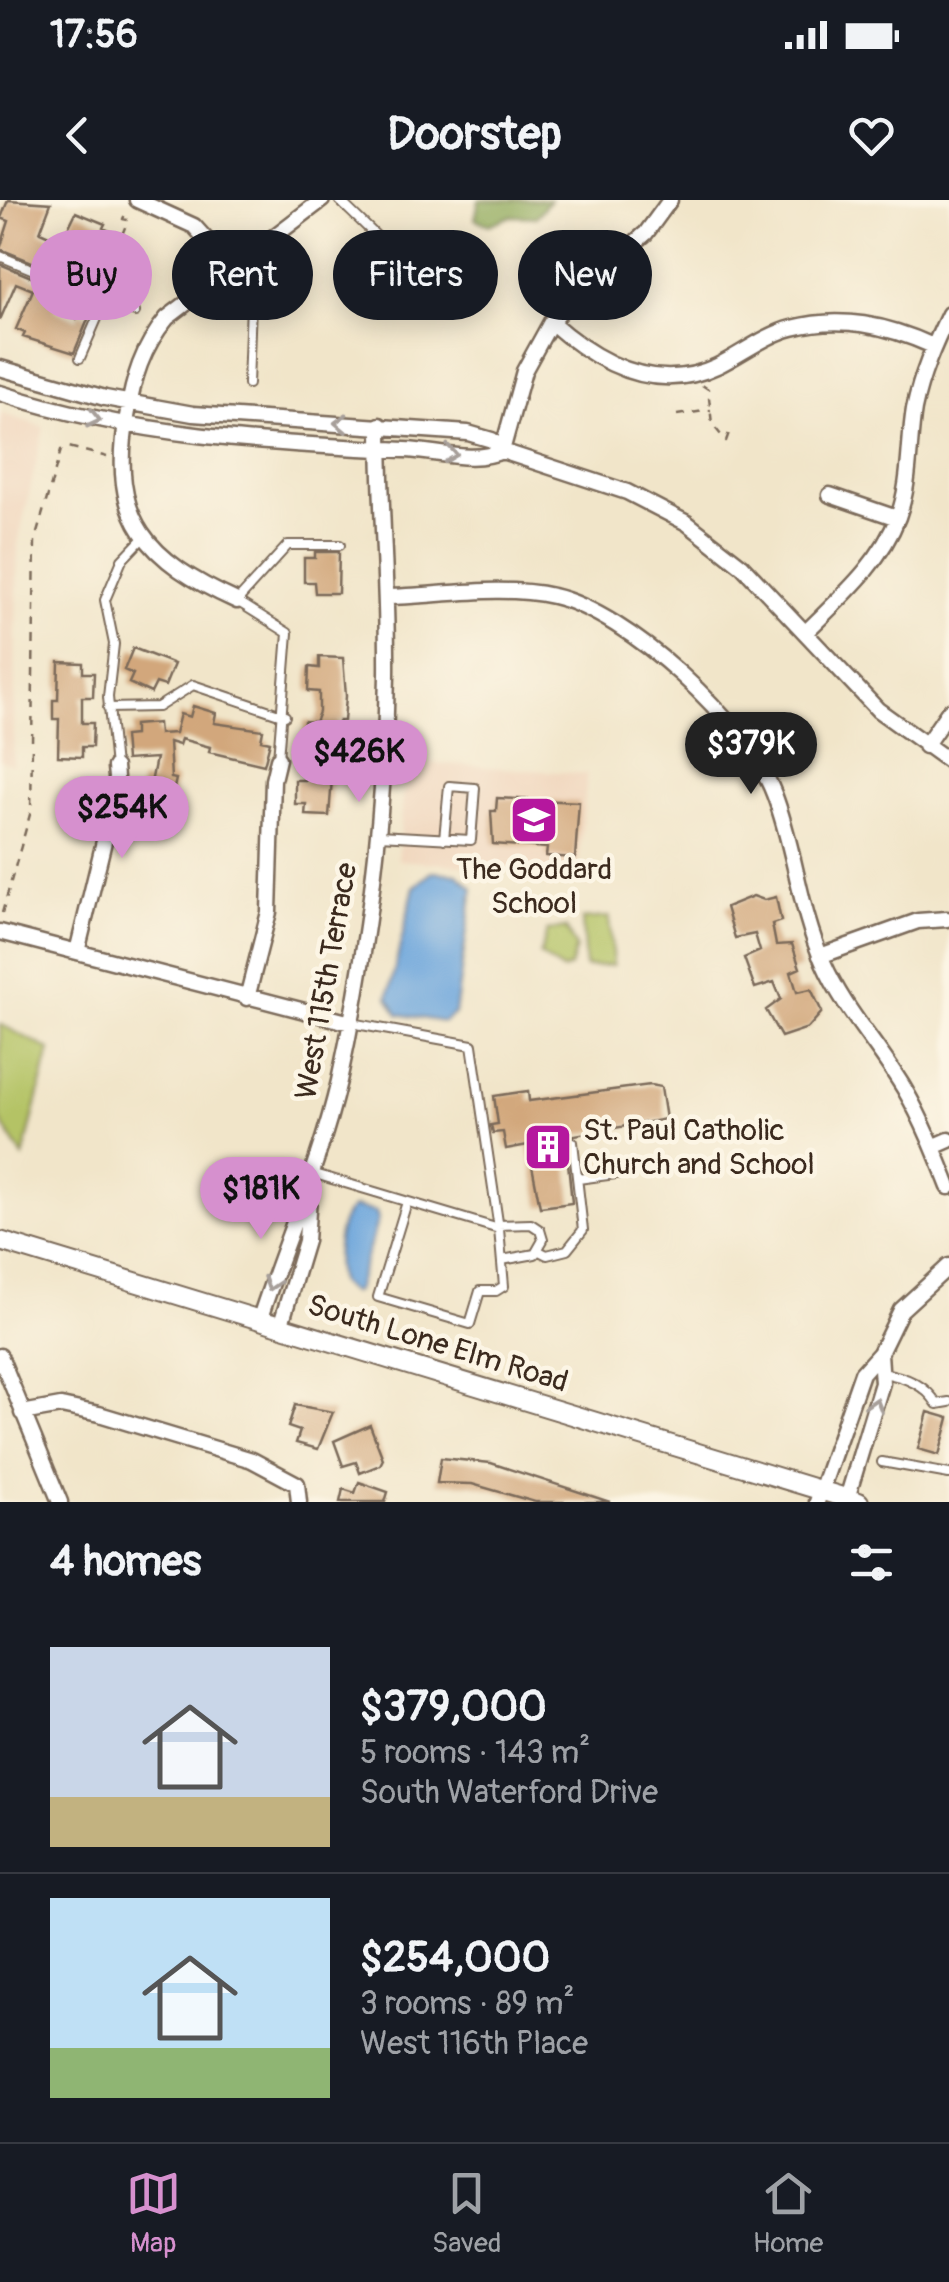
<!DOCTYPE html>
<meta charset="utf-8">
<style>
:root{--surface:#171b24;--page:#242831;--text:#f1f3f6;--muted:#9ea1a6;--line:#363941;--accent:#d690ce}
body{margin:0;font-family:Pangolin,sans-serif;background:var(--page);color:var(--text);height:100vh;display:flex;flex-direction:column;font-size:38px;white-space:nowrap}
*{box-sizing:border-box;margin:0}
p{font-size:32px;color:var(--muted)}
.icon{flex:none;width:55px;height:55px;fill:none;stroke:currentColor;stroke-width:2;stroke-linecap:round;stroke-linejoin:round}
.map{position:relative;height:1302px;overflow:hidden}
.sheet{display:flex;flex-direction:column;background:var(--surface);flex:1}
.sheet>*{flex:none}
.hud{position:absolute;left:30px;top:30px;width:890px;height:90px;display:flex;gap:20px}
.price{position:absolute;translate:-50% -85px;padding:0 22px;border-radius:35px;background:var(--accent);color:#111;font-size:32px;line-height:65px;filter:drop-shadow(0 2px 5px #0008)}
.price::after{content:'';position:absolute;left:50%;top:60px;width:30px;height:22px;margin-left:-15px;background:inherit;clip-path:polygon(0 0,100% 0,50% 100%)}
.price.on{background:#222;color:#fff}
ul{padding:0;list-style:none}
li{display:flex;align-items:center;gap:30px;height:250px;padding:0 50px}
li+li{border-top:2px solid var(--line)}
li span{display:grid;place-items:center;flex:none;width:280px;height:200px;border-radius:0px;color:#555}
li>.icon{margin-inline-start:auto}
span .icon{width:120px;height:120px;fill:#fffc;stroke-width:1}
li b{font-size:42px}
h2{display:flex;justify-content:space-between;align-items:center;height:120px;padding:0 50px;font-size:42px}
.pill{padding:0 35px;border-radius:45px;background:var(--surface);box-shadow:0 5px 25px #0003;font-size:35px;line-height:90px}
.pill.on{background:var(--accent);color:#111}
.status{display:flex;justify-content:space-between;align-items:center;height:70px;padding:0 50px;background:var(--surface);direction:ltr}
.status svg{height:28px;fill:currentColor}
header{display:flex;justify-content:space-between;align-items:center;height:130px;padding:0 50px;background:var(--surface);font-size:45px;font-weight:700}
.menu{display:flex;justify-content:space-around;align-items:center;height:140px;border-top:2px solid var(--line);background:var(--surface);font-size:28px;color:var(--muted)}
.menu a{display:grid;justify-items:center;gap:5px}
.menu .on{color:var(--accent)}
.map>svg:first-child{display:block}
</style>
<div class="status"><b>17:56</b><svg viewBox="0 0 49 12"><path d="M0 12V9h3v3zM5 12V6h3v6zM10 12V3h3v9zM15 12V0h3v12zM26 1h20v11H26zM47 4h2v5h-2z"/></svg></div>
<header><svg class="icon" aria-label="back" viewBox="0 0 24 24"><path d="M15 5l-7 7 7 7"/></svg>Doorstep<svg class="icon" aria-label="heart" viewBox="0 0 24 24"><path d="M12 20l-8-8c-3-5 5-10 8-4 3-6 11-1 8 4z"/></svg></header>
<div class="map">
<svg width="949" height="1302" viewBox="0 0 949 1302">
<rect width="100%" height="100%" fill="#fcf5e5"/>
<filter id="ink" filterUnits="userSpaceOnUse"><feTurbulence type="fractalNoise" baseFrequency=".01" numOctaves="2"/><feDisplacementMap in="SourceGraphic" scale="20" xChannelSelector="R" yChannelSelector="G"/><feConvolveMatrix kernelMatrix="1 2 1 2 8 2 1 2 1" color-interpolation-filters="sRGB"/></filter>
<filter id="wash" filterUnits="userSpaceOnUse"><feTurbulence type="fractalNoise" baseFrequency=".0048" numOctaves="4" result="noise"/><feDisplacementMap in="SourceGraphic" scale="40" xChannelSelector="R" yChannelSelector="G"/><feGaussianBlur stdDeviation="2.25" result="paint"/><feColorMatrix in="noise" values="0 0 0 0 0 0 0 0 0 0 0 0 0 0 0 0 0 1.4 0 .05"/><feComposite in="paint" operator="in"/></filter>
<g filter="url(#wash)">
<rect width="100%" height="100%" fill="#f1e5c9"/>
<path fill="#f0d5bc" d="M0 213 44 227 18 343 13 565 0 560Z
M406 561 587 574 578 675 398 660Z"/>
<path fill="#b4c365" stroke="#787642" stroke-width="2.5" d="M609 717 613 765 585 767 582 719Z
M566 728 576 748 570 767 562 770 540 755 547 731Z
M0 824 50 850 23 957 0 920Z"/>
<path fill="#8fa95a" stroke="#656a3c" stroke-width="2.5" d="M479 0H550L536 17 511 16 489 25 475 19Z"/>
<path fill="#6ca5dc" stroke="#54687d" stroke-width="2.5" d="M432 672 457 674 473 688 455 813 443 822 398 814 388 797 414 687Z
M354 1007 376 1012 378 1019 356 1090 351 1093 340 1084C333 1066 336 1016 354 1007Z"/>
<g id="blocks">
<path fill="#d2a77c" d="M8 0 51 3 40 32 58 40 62 41 76 12 105 24 103 28 112 32 93 75 107 80 103 91 0 49 9 21 1 18Z
M0 64 62 90 54 110 77 119 79 113 89 117 74 153 23 137 25 133 16 129 33 90 16 83 0 120Z
M315 352H339L338 393H315L314 382H304V358H315Z
M133 448 174 464 165 486 156 483 151 493 129 483 133 474 124 470Z
M319 457 343 458 346 496 344 521H339L338 580 332 579 329 616 305 615 306 604H295V580H306L307 571H312L313 546 302 545 304 521 315 522 319 512V492L308 491 309 467 319 468Z
M59 462 83 463V473H94L93 497H82V523H93L92 547H82V557L58 556 59 519H53V500H58Z
M193 506 216 513 214 523 263 530 261 540 270 542 264 565 209 552 210 547 181 539 179 545 169 542 171 578 176 579 166 623 143 617 145 607 135 604 141 581 151 583 156 558 126 560 124 536 134 535V525L158 523 159 534 175 533 180 514 190 517Z
M497 598 579 602 575 658 546 656 547 648 493 644 491 611H496Z
M753 696 764 700 776 697 781 721 772 724 776 745 792 744 800 768 791 772 797 792 811 789 822 812 808 828 781 837 766 810 781 799 774 782 755 788 744 758 760 751 755 734 735 738 726 707Z
M650 885 661 887 666 919 569 936 566 943 572 1003 540 1007 528 945 506 949 503 932 493 933 491 925 498 924 494 896 528 891 529 901Z
M295 1205 333 1212 318 1249 296 1243 300 1231 288 1227Z
M928 1212 949 1218 939 1255 918 1249Z
M370 1225 383 1259 380 1265 360 1273 356 1262 343 1266 334 1241Z
M441 1258 491 1263 610 1302H535L472 1284 437 1283Z
M359 1282 388 1292 385 1302H340L343 1289 355 1293Z"/>
</g>
</g>
<g filter="url(#ink)">
<use href="#blocks" fill-opacity="0" stroke="#7b6b5a" stroke-width="2.5"/>
<g fill="none" stroke-linecap="round" stroke-linejoin="round">
<g stroke="#7b6b5a" stroke-width="12">
<path id="service" d="M339 0 393 52
M0 56 135 112
M231 67 251 104 248 184
M80 158 105 100
M108 508 158 507 193 485 285 516
M278 559 288 433 237 401 288 345H340
M115 567 108 497 114 444 105 400 122 360 143 338
M379 635 471 640 475 588 449 586 444 639
M351 823 472 845 499 1029
M315 974 499 1029 504 1086 496 1091H480L470 1124 378 1097 407 1002
M578 979 623 973
M498 1025 531 1024 540 1030 543 1040 535 1054 502 1060
M539 1051 547 1055 567 1050 583 1030 573 942
M881 1173C904 1176 925 1184 937 1204L949 1202
M882 1262 949 1274"/>
</g>
<g stroke="#7b6b5a" stroke-width="19">
<path id="minor" d="M137 0 194 26 231 67
M551 122C597 163 656 195 717 166 742 154 765 135 792 128 841 115 887 125 933 146
M0 168 105 198 193 214 468 233 492 240 502 251 627 292 687 323 742 366 878 510 949 561
M0 193C133 236 266 244 405 250 436 251 474 264 502 251
M502 251 524 171 551 122 576 93 646 33 670 0
M830 295 897 318
M386 397C439 396 502 384 553 396 628 413 747 523 774 594 795 648 799 709 823 762 844 810 879 846 905 890 923 921 936 954 949 987
M237 401C147 360 109 320 127 217 133 179 142 148 167 118L322 0
M806 432C841 397 880 364 898 317 911 282 908 245 914 209 921 175 934 145 949 114
M925 546 949 511
M0 732 351 823
M77 752 117 588 115 567
M820 756 918 721 947 719
M247 798 269 712 273 580 278 559
M933 947 949 940
M260 1118C286 1038 320 963 339 881 368 748 385 612 387 475 388 392 380 308 380 225
M281 1124 306 1041 309 996
M880 1153 901 1110 949 1066
M0 1156 60 1302
M22 1213 61 1206 99 1214 252 1260 297 1284 299 1302
M817 1302 862 1173 880 1153 882 1183 846 1302"/>
</g>
<g stroke="#7b6b5a" stroke-width="22">
<path id="tertiary" d="M0 1041 859 1302"/>
</g>
<path stroke="#7b6b5a" stroke-width="2.5" stroke-dasharray="8 8" stroke-linecap="butt" d="M104 79 128 20 123 19 127 10
M702 185 708 189 712 224 726 241 730 230
M677 215 711 210
M2 713 31 611 35 340 61 250 69 247 107 257"/>
<use href="#service" stroke="#fff" stroke-width="8"/>
<use href="#minor" stroke="#fff" stroke-width="14"/>
<use href="#tertiary" stroke="#fff" stroke-width="18"/>
</g>
<defs><path id="oneway-chevron" d="M-2-3.5L2.5 0L-2 3.5" fill="none" stroke-width="1.6" stroke-linecap="round" stroke-linejoin="round" transform="scale(2.5)"/></defs>
<g stroke="#a79f9a">
<use href="#oneway-chevron" transform="translate(94 219) rotate(13)"/>
<use href="#oneway-chevron" transform="translate(341 223) rotate(-178)"/>
<use href="#oneway-chevron" transform="translate(451 254) rotate(8)"/>
<use href="#oneway-chevron" transform="translate(271 1084) rotate(108)"/>
<use href="#oneway-chevron" transform="translate(875 1205) rotate(-73)"/>
</g>
</g>
<defs>
<g id="school-square" transform="scale(2.5)"><rect x="-9" y="-9" width="18" height="18" rx="4" fill="#b5179e" stroke="#fcf5e5"/><path d="M0-5L7-2L0 1L-7-2ZM-4 1L0 2.5L4 1V4Q0 6-4 4Z" fill="#fff"/></g>
<g id="building-square" transform="scale(2.5)"><rect x="-9" y="-9" width="18" height="18" rx="4" fill="#b5179e" stroke="#fcf5e5"/><path d="M-4-6H4V6H1V3H-1V6H-4ZM-2.5-4.3h1.7v1.8h-1.7ZM.8-4.3h1.7v1.8H.8ZM-2.5-1h1.7V.8h-1.7ZM.8-1h1.7V.8H.8Z" fill="#fff"/></g>
</defs>
<g fill-rule="evenodd">
<use href="#school-square" x="534" y="620"/>
<use href="#building-square" x="548" y="947"/>
</g>
<g text-anchor="middle" stroke-width="9" stroke-linejoin="round" paint-order="stroke">
<g font-size="30" fill="#3b2a1e" stroke="#fcf5e5">
<text x="534" y="679">The Goddard<tspan x="534" dy="34">School</tspan></text>
<text x="583" y="940" text-anchor="start">St. Paul Catholic<tspan x="583" dy="34">Church and School</tspan></text>
</g>
<g font-size="30" fill="#3b2a1e" stroke="#fcf5e5">
<text transform="translate(326 781) rotate(-80)" y="10">West 115th Terrace</text>
<text transform="translate(438 1143) rotate(17)" y="10">South Lone Elm Road</text>
</g>
</g>
</svg>
<b class="price on" style="left:751px;top:597px">$379K</b>
<b class="price" style="left:359px;top:605px">$426K</b>
<b class="price" style="left:122px;top:661px">$254K</b>
<b class="price" style="left:261px;top:1042px">$181K</b>
<div class="hud">
<a class="pill on">Buy</a>
<a class="pill">Rent</a>
<a class="pill">Filters</a>
<a class="pill">New</a>
</div>
</div>
<section class="sheet">
<h2>4 homes<svg class="icon" aria-label="filters" viewBox="0 0 24 24"><path d="M4 7h16M4 17h16"/><circle cx="9" cy="7" r="2"/><circle cx="15" cy="17" r="2"/></svg></h2>
<ul>
<li><span style="background:linear-gradient(#c9d6e8 75%,#c2b280 0)"><svg class="icon" aria-label="home" viewBox="0 0 24 24"><path d="M3 11l9-7 9 7M6 9v11h12V9"/></svg></span><div><b>$379,000</b><p>5 rooms · 143 m²</p><p>South Waterford Drive</p></div></li>
<li><span style="background:linear-gradient(#bfe0f5 75%,#8fb573 0)"><svg class="icon" aria-label="home" viewBox="0 0 24 24"><path d="M3 11l9-7 9 7M6 9v11h12V9"/></svg></span><div><b>$254,000</b><p>3 rooms · 89 m²</p><p>West 116th Place</p></div></li>
</ul>
</section>
<nav class="menu">
<a class="on"><svg class="icon" aria-label="map" viewBox="0 0 24 24"><path d="M3 6l6-2 6 2 6-2v14l-6 2-6-2-6 2zM9 4v14M15 6v14"/></svg>Map</a>
<a><svg class="icon" aria-label="saved" viewBox="0 0 24 24"><path d="M7 4h10v16l-5-4-5 4z"/></svg>Saved</a>
<a><svg class="icon" aria-label="home" viewBox="0 0 24 24"><path d="M3 11l9-7 9 7M6 9v11h12V9"/></svg>Home</a>
</nav>
